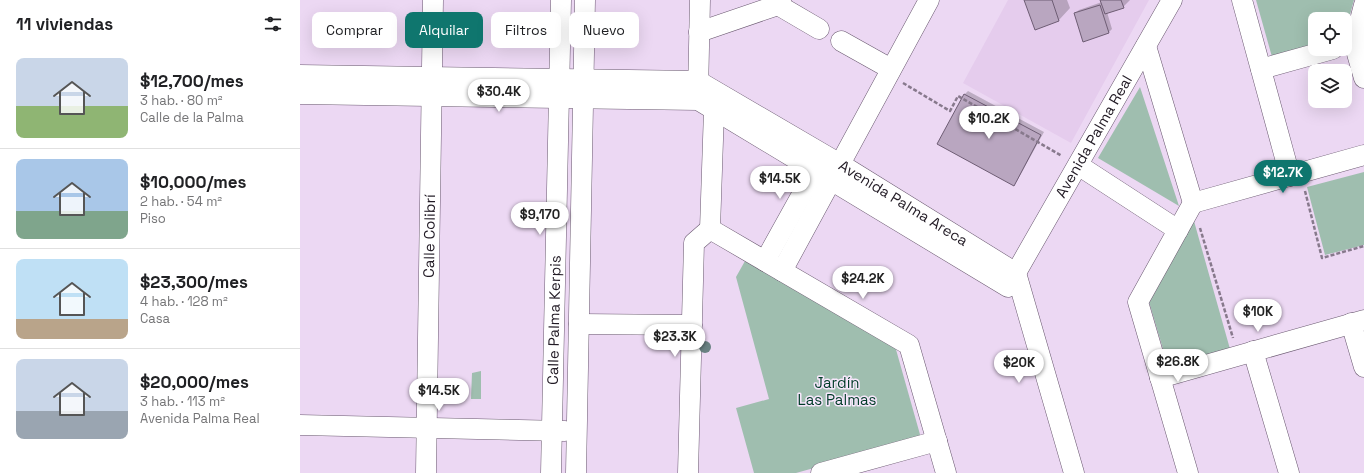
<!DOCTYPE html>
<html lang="es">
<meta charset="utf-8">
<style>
:root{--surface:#fff;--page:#f6f6f6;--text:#202124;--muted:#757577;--line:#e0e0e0;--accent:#0f766e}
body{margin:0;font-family:"Space Grotesk",sans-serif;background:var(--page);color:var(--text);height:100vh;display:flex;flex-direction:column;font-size:15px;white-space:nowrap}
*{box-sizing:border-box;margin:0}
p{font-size:13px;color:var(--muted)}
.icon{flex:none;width:22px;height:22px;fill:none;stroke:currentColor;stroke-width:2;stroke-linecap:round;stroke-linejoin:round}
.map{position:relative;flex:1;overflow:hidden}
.sheet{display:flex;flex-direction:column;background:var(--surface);width:300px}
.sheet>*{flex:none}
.hud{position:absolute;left:12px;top:12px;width:380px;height:36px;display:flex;gap:8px}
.tools{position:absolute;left:1008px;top:12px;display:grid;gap:8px}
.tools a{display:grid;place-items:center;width:44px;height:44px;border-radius:8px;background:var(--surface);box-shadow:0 4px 16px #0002;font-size:20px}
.price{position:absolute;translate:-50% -34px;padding:0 9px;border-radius:14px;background:#fff;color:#222;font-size:13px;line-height:26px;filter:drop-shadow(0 1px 2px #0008)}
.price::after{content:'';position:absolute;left:50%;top:24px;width:12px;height:9px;margin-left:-6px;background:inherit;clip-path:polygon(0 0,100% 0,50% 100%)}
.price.current{background:var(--accent);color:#fff}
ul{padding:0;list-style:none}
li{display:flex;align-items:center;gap:12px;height:100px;padding:0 16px}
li+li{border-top:1px solid var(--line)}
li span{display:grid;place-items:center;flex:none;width:112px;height:80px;border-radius:8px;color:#555}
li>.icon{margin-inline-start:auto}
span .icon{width:48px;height:48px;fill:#fffc;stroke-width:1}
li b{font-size:17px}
h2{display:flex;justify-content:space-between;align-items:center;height:48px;padding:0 16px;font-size:17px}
.tag{padding:0 14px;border-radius:8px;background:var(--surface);box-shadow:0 4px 16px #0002;font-size:14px;line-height:36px}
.tag.current{background:var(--accent);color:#fff}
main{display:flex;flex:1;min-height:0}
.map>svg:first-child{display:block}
</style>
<main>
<section class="sheet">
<h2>11 viviendas<svg class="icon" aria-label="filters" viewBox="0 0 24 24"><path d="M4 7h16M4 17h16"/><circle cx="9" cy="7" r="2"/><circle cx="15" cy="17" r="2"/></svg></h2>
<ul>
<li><span style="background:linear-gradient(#c9d6e8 60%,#8fb573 0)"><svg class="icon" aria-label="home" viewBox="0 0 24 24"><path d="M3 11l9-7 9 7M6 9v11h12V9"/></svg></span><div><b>$12,700/mes</b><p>3 hab. · 80 m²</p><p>Calle de la Palma</p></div></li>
<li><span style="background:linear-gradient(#a9c7e8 65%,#7fa58c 0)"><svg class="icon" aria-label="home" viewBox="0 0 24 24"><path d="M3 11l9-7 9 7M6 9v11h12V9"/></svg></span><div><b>$10,000/mes</b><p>2 hab. · 54 m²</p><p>Piso</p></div></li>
<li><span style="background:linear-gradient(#bfe0f5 75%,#b9a48a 0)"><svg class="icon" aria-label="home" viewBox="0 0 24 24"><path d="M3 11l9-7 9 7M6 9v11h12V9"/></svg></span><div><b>$23,300/mes</b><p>4 hab. · 128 m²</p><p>Casa</p></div></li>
<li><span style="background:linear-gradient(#c9d6e8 65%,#9aa5b1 0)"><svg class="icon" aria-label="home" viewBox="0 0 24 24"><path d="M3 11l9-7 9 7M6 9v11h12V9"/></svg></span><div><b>$20,000/mes</b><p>3 hab. · 113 m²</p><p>Avenida Palma Real</p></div></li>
</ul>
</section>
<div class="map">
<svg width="1064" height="473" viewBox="0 0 1064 473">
<rect width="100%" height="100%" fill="#ecd8f3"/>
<path fill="#e5cced" d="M708 0H849L771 143 663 83Z"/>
<path fill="#9fbeaf" d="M956 0H1054L1045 33V19H1015V45L972 57Z
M840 87 879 206 798 158Z
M1064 172V245L1025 255 1007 187Z
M892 214 930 349 868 366 849 302Z
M445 261 595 346 621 438 496 473H454L436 408 469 399 436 277Z
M181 371V399H171L172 373Z"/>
<path fill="#0003" d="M725 0H767L770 8 759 20 735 29Z
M801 0H830L823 7 807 12 812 29 809 32 775 13 779 10 802 2Z
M668 91 744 132 717 181 714 184 664 95Z"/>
<path fill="#b9a6c0" stroke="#6e5d74" d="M724 0H752L759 21 735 30Z
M800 0H821L824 8 805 14Z
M800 5 809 33 783 42 774 13Z
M664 94 741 135 714 186 637 144Z"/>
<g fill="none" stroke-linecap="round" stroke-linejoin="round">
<g stroke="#6a5970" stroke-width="21">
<g id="minor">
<path d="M942 0 990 176"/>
<path d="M478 5 519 29"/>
<path d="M1064 5 1054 43 1064 78"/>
<path d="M399 32 478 5 481 0"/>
<path d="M541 41 591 69"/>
<path d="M846 46 893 203"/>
<path d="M961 69 1033 49"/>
<path id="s1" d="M0 75 398 81 540 164 716 273 774 473"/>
<path d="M0 94 398 100 708 287"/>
<path d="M398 94 400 0"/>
<path d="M778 165 878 230"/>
<path d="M893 203 1064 155"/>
<path d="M410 229 414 110"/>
<path d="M465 261 521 160"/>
<path d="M482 271 629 0"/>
<path id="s2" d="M709 285 872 0"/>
<path d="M1051 323 1064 367"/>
<path d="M279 324 392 325"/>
<path d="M953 351 989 473"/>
<path d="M860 378 1064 320"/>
<path d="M0 425 265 431"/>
<path id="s3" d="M126 473 133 0"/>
<path id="s4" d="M251 473 261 0"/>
<path d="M276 473 285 0"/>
<path d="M388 473 394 243 410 229 609 345 646 473"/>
<path d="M521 473 637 441"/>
<path d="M888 473 838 302 893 203"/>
</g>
</g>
<path stroke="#87798c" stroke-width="2.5" stroke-dasharray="4 2" stroke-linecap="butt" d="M603 83 650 111 658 96 762 156
M1005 191 1022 258 1064 246
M900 228 933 338"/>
<use href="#minor" stroke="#fff" stroke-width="20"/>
</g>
<circle fill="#6a8283" cx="405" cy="347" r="6"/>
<g text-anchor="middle" stroke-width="3" stroke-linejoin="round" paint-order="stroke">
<g font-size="15" fill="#221b25" stroke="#f7e7fc">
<text dy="5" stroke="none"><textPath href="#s2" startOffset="171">Avenida Palma Real</textPath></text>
<text dy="5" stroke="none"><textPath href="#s1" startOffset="637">Avenida Palma Areca</textPath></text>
<text dy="5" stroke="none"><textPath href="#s3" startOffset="237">Calle Colibrí</textPath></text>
<text dy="5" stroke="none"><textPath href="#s4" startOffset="153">Calle Palma Kerpis</textPath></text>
</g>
<g font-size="15" fill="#003c28" stroke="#f7e7fc">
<text x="537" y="388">Jardín<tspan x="537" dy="17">Las Palmas</tspan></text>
</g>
</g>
</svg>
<div class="tools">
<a><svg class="icon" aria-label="locate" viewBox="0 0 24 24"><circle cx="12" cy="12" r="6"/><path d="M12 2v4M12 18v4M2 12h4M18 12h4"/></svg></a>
<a><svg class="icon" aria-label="layers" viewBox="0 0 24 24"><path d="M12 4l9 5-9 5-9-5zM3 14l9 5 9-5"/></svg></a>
</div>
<b class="price" style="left:199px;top:113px">$30.4K</b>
<b class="price" style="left:689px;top:140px">$10.2K</b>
<b class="price current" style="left:983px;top:194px">$12.7K</b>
<b class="price" style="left:480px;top:200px">$14.5K</b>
<b class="price" style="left:240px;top:236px">$9,170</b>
<b class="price" style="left:563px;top:300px">$24.2K</b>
<b class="price" style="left:958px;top:333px">$10K</b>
<b class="price" style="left:375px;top:358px">$23.3K</b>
<b class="price" style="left:878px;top:383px">$26.8K</b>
<b class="price" style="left:719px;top:384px">$20K</b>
<b class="price" style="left:139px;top:412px">$14.5K</b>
<div class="hud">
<a class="tag">Comprar</a>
<a class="tag current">Alquilar</a>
<a class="tag">Filtros</a>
<a class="tag">Nuevo</a>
</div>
</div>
</main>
